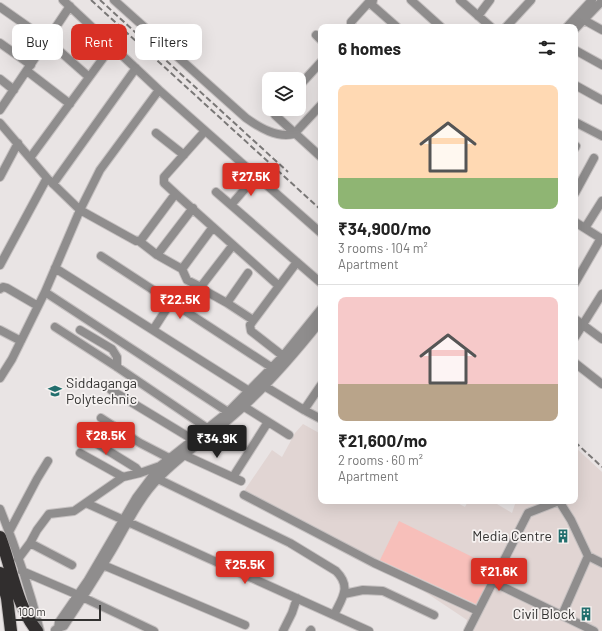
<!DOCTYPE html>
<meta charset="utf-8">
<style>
:root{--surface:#fff;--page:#f6f6f6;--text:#222;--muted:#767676;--line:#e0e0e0;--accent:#d93025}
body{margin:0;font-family:Barlow,sans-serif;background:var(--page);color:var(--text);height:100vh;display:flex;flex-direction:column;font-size:15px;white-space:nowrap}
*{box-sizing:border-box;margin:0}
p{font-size:13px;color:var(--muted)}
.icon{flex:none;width:22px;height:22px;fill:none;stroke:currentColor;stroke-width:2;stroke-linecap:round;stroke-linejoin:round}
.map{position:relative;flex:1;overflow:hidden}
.panel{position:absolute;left:318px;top:24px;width:260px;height:480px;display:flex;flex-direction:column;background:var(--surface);border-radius:8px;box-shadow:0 4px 16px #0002}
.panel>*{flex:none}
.guide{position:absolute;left:12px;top:24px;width:246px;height:36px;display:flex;gap:8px}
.fabs{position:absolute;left:262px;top:72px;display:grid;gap:8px}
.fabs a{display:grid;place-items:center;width:44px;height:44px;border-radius:8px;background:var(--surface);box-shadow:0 4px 16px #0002;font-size:20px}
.scale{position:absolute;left:12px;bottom:10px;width:89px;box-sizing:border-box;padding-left:4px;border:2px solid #333231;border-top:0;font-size:11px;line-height:14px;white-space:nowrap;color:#333231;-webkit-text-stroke:3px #f6f2f1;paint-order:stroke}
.price{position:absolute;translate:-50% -34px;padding:0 9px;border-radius:4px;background:var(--accent);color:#fff;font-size:13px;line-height:26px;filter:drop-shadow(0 1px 2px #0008)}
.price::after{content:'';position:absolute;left:50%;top:24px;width:12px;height:9px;margin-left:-6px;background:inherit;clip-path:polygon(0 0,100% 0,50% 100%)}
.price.active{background:#222;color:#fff}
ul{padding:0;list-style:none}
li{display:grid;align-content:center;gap:8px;height:212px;padding:0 20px}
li+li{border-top:1px solid var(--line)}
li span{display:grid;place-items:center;height:124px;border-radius:8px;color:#555}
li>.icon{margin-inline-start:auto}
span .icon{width:72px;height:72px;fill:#fffc;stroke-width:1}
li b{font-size:17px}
h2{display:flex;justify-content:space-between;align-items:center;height:48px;padding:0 20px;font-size:17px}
.pill{padding:0 14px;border-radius:8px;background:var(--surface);box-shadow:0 4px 16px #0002;font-size:14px;line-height:36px}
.pill.active{background:var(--accent);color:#fff}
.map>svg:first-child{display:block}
</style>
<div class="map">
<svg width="602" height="631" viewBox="0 0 602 631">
<rect width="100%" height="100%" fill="#e9e4e4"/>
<path fill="#e1d5d3" d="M303 424 321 434V501H454L465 507 468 501H492L512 513 516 501H575V447L602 472V631H465L467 620 422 590 240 497 272 450 282 457 295 433Z"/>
<path fill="#f7bfba" d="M399 521 495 568 476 604 380 560Z"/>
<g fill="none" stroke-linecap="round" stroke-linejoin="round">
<g stroke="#c5c0c0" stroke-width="10">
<path id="minor" d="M63 0 159 90 321 233
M114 0 246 118C260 128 277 138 294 134L321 105
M373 0 372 5 397 27
M411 0 441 27
M460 0 491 27
M0 7 47 40 89 77
M478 16 490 0
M584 20 602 30
M353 27 351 24V22L370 1
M506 27 531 0
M567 27 592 0
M575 29 602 1
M316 35 321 40
M0 43 31 65
M575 50 602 65
M27 71 70 104
M0 79 14 90
M575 85 602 100
M299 86 321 62
M277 109 274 112 275 115 321 157
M0 110 70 6
M575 122 602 136
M0 123 47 178 80 210 136 241 141 240 173 197 177 195 279 286
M156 133 184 155
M575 148 576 146
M30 158 112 46
M0 177 18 143
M53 184 136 68
M216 192 321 283
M575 193 594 158
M177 195 164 183V177L205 131
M231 205 256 176
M575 222 602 239
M585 228 602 201
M139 241 157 255 182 269 187 280 201 287
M233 245 203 284 202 289 227 303 253 320
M157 255 193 208
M101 256 271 367
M0 265 47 178
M55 268 249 391
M182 269 213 227
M575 283 601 238
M0 289 3 287 7 288 38 306
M45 292 228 412
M227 303 248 273
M575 319 602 339
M55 327 117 367 207 428
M0 330 21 341
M80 330 112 349 117 357V367
M153 330 171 302
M575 337 602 294
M283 356 251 331 250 325 297 262
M575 363 602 384
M0 378 12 359 45 292 80 210 100 170 159 90
M261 384 304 410 321 419
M111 390 192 439 195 443
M243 406 289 435
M304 410 321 385
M101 418 140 443 169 458
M86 437 136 468 140 473
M80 453 123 477
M184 455 241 481
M233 477 268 422
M158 479 290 543 336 571C352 587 342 598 334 615
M244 495 374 563 478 611
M86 503 369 631
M0 509C16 548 30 590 40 631
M9 532 37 479 48 461
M30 543 72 565
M588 556 602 563
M18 559 30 543 37 530 49 514 74 511 123 477 140 473 160 466
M103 565 245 625
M22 571 78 595 154 631
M493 582 594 631
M344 594 363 590 383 591 434 615
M58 628 59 622 88 580 136 498 160 466 228 412 283 356 321 309
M55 630 58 628 64 626C80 602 96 577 111 552 126 527 138 499 159 478 181 455 208 438 233 416 266 388 294 355 321 321
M283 631 292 613 297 598
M310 631 311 630
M468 631 528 513 559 501 571 520 588 556 562 615"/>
</g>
<g stroke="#c5c0c0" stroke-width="14">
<path id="highway" d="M0 537C12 568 16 605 37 631
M0 573 7 598 11 631"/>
</g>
<use href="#minor" stroke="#8f8d8d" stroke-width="8"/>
<use href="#highway" stroke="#312e2e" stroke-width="12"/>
<path stroke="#7a7877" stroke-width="2" stroke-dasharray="6 3" stroke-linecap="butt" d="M91 0 321 210
M100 0 288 172
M575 442 602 467"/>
</g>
<defs>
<g id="university-bare" transform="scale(1.08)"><path d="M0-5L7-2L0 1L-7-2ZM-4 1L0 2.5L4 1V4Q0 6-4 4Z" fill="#226e6d" stroke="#f6f2f1" stroke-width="2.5" paint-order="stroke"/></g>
<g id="building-bare" transform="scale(1.08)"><path d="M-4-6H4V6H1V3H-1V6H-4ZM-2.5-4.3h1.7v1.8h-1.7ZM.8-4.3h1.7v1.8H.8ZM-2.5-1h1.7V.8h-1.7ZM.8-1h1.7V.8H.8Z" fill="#226e6d" stroke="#f6f2f1" stroke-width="2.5" paint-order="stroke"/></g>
</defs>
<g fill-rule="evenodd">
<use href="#university-bare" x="55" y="391"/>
<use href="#building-bare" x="563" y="536"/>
<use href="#building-bare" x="586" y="614"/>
</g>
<g text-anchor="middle" stroke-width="3.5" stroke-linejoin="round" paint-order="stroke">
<g font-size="14" fill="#333231" stroke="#f6f2f1" text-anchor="end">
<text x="66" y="388" text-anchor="start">Siddaganga<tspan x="66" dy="16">Polytechnic</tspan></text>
<text x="552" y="541">Media Centre</text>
<text x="575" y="619">Civil Block</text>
</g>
</g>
</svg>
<div class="fabs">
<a><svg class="icon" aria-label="layers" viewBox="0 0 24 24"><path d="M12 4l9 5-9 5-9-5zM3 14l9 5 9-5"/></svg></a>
</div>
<div class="scale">100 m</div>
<b class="price" style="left:251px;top:197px">₹27.5K</b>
<b class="price" style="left:180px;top:320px">₹22.5K</b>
<b class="price" style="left:106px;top:456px">₹28.5K</b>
<b class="price active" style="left:217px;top:459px">₹34.9K</b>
<b class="price" style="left:245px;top:585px">₹25.5K</b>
<b class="price" style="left:499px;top:592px">₹21.6K</b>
<div class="guide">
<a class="pill">Buy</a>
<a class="pill active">Rent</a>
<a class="pill">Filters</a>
</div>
<section class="panel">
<h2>6 homes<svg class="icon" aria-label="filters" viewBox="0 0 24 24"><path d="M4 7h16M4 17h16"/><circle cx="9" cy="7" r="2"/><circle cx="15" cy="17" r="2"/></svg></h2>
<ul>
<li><span style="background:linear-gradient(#ffd9b3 75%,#8fb573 0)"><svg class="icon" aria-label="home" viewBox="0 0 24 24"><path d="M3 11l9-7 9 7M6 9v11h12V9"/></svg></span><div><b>₹34,900/mo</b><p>3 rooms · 104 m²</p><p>Apartment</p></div></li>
<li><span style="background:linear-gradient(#f6c9c9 70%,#b9a48a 0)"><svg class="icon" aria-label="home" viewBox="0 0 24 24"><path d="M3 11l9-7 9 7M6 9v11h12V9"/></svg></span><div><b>₹21,600/mo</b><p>2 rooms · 60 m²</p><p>Apartment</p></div></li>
</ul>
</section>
</div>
